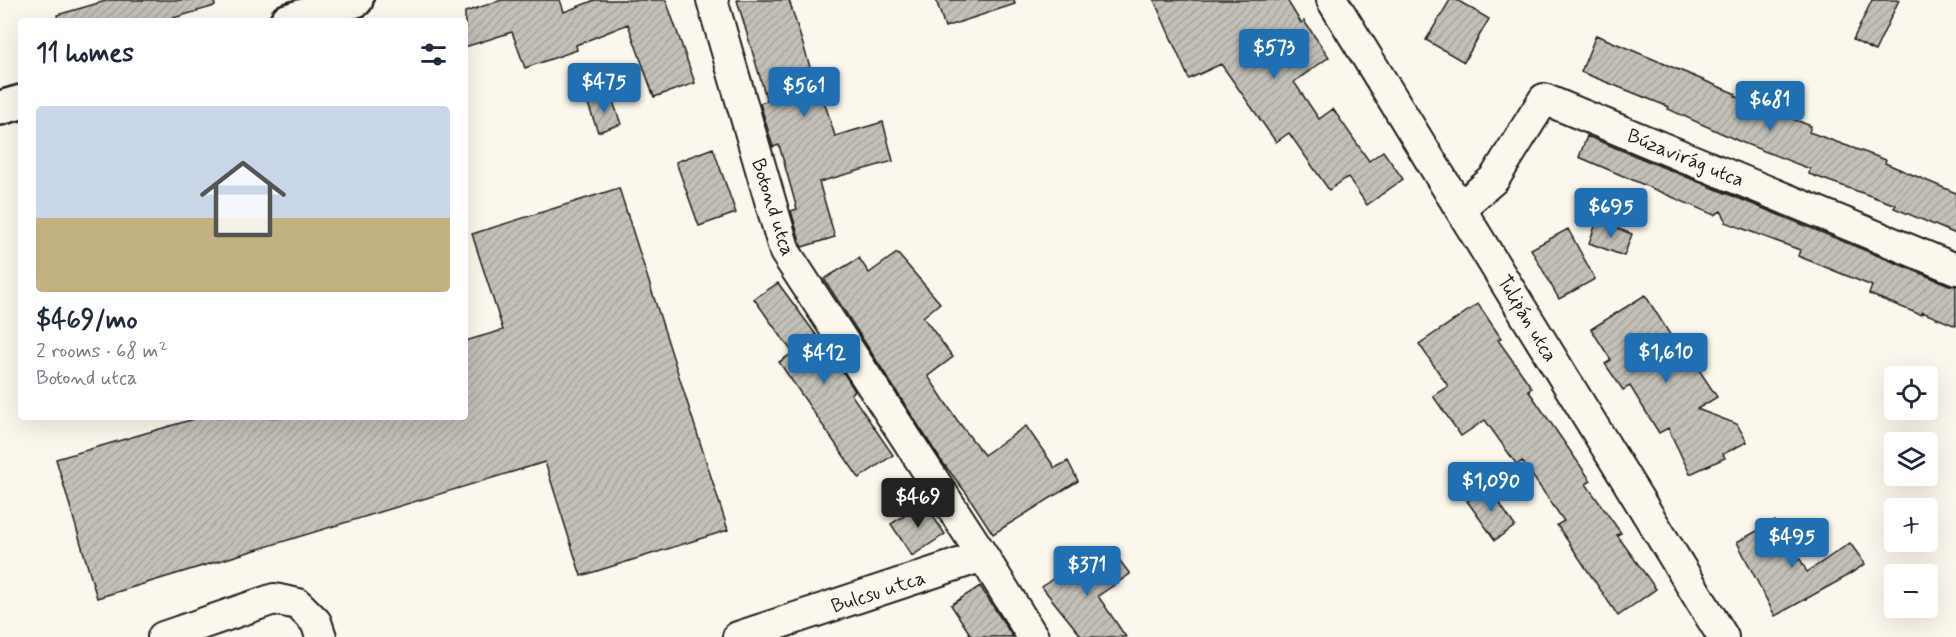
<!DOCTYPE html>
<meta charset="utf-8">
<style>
:root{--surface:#fff;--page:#f6f6f7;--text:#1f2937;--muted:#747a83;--line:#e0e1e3;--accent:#1f6fb2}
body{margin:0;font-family:Mynerve,sans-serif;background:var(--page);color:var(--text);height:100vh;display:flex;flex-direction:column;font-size:22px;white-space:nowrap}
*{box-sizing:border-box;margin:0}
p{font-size:20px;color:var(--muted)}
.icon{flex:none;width:33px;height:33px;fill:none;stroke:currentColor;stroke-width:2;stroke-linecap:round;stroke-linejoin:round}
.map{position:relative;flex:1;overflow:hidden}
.sheet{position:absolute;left:18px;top:18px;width:450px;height:402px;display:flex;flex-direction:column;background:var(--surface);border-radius:6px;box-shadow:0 6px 24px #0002}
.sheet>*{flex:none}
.controls{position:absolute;left:1884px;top:366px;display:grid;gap:12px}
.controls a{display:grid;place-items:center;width:54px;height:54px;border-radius:6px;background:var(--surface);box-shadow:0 6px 24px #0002;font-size:30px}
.price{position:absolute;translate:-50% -51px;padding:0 14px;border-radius:6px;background:var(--accent);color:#fff;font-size:20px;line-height:39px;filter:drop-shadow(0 2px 3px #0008)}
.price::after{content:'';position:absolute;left:50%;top:36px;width:18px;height:14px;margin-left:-9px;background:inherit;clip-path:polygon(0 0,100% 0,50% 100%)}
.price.current{background:#222;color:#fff}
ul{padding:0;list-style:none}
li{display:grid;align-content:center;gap:12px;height:318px;padding:0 18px}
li+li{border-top:2px solid var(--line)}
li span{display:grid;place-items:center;height:186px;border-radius:6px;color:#555}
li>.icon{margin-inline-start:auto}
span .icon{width:108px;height:108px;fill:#fffc;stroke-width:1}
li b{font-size:26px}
h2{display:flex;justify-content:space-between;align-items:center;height:72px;padding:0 18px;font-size:26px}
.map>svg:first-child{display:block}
</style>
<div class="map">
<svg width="1956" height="637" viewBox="0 0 1956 637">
<defs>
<pattern id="building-hatch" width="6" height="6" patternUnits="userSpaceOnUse" patternTransform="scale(1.5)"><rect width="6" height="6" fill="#c3c0b8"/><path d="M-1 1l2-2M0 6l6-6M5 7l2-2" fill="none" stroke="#a7a49e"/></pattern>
</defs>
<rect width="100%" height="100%" fill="#fbf7ec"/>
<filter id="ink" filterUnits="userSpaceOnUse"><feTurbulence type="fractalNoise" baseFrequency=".0167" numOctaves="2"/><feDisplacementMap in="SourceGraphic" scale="12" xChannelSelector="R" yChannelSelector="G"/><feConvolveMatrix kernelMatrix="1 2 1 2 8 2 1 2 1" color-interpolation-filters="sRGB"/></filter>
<g filter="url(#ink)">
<path fill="url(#building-hatch)" stroke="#1c1c1c" stroke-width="1.5" d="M109 0H214L215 6 163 21H58L57 15Z
M502 0H560L564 12 595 0H666L695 83 654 97 628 24 576 45 577 50 525 68 512 32 465 47V12Z
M737 0H789L816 86 819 85 835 136 883 122 893 161 819 182 835 237 802 247 801 245 791 211 797 209 779 145 773 147 760 103 767 101Z
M936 0H1014L1015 4 945 27Z
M1154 0H1287L1301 23 1304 21 1329 57 1294 82 1319 119 1333 109 1369 161 1383 151 1403 179 1367 205 1348 177 1329 190 1289 133 1276 142 1221 64 1189 79Z
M1450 0H1457L1489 19 1464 62 1426 40Z
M1872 0H1899L1875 51 1853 40Z
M1596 35 1736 94 1735 96 1811 126 1809 132 1886 160 1885 163 1956 193V234L1894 208 1896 205 1809 174 1810 169 1741 142 1668 109 1669 107 1581 72Z
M611 96 621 124 598 132 588 104Z
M1587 136 1949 285 1956 286V326L1922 312 1921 315 1869 294 1872 286 1798 256 1800 250 1725 222 1726 220 1721 211 1714 215 1579 157Z
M713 148 736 213 699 226 676 162Z
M619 188 728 530 581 576 545 462 97 598 56 459 201 417H465V341L503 330 472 234Z
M1597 221 1632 234 1624 256 1589 243Z
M1568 229 1595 279 1559 299 1531 249Z
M897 253 940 303 923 317 953 357 928 376 957 420 984 455 1026 426 1055 468 1068 461 1078 481 993 534 967 494 940 459 824 279 859 258 869 273Z
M778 283 842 370 855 391 851 394 893 455 859 478 779 362 793 353 754 299Z
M1645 295 1674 341 1678 338 1717 397 1697 409 1737 424 1747 442 1723 454 1725 458 1690 474 1668 428 1659 433 1630 386 1623 390 1605 364 1611 360 1591 329Z
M1478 304 1501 338 1498 340 1532 388 1528 390 1591 481 1586 484 1621 533 1617 535 1656 589 1618 616 1557 525 1564 521 1522 461 1517 465 1485 420 1461 436 1433 396 1448 386 1419 344Z
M1488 487 1515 526 1495 540 1467 501Z
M924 503 945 534 912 556 891 524Z
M1775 521 1797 561 1800 559 1807 572 1850 543 1865 564 1842 579 1775 616 1737 542Z
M1083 555 1096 571 1117 557 1130 574 1098 596 1126 637H1082L1042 587Z
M980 586 1013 637H972L951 605Z"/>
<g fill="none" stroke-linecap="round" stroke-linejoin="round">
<g stroke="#1c1c1c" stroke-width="34">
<path id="minor" d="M712 0 785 252 983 556 1033 637
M1332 0 1723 637
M1460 208 1494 179 1544 99 1956 269
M163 637 274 599 298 604 316 622 321 637
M738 637 983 556"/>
</g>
<g stroke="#1c1c1c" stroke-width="38">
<path id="secondary" d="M287 21 356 0
M0 108 21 102"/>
</g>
<use href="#minor" stroke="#fbf7ec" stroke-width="30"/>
<use href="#secondary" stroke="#fbf7ec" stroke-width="33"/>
</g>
</g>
<g text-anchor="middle" stroke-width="6" stroke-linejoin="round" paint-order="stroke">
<g font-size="20" fill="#1c1c1c" stroke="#fbf7ec">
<text transform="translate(1686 157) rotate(22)" y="7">Búzavirág utca</text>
<text transform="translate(774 207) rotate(72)" y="7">Botond utca</text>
<text transform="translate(1528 318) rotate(59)" y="7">Tulipán utca</text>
<text transform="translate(878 591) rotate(-18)" y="7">Bulcsu utca</text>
</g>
</g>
</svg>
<div class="controls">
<a><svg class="icon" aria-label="locate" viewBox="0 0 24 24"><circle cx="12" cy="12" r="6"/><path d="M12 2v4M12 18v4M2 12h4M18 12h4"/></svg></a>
<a><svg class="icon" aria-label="layers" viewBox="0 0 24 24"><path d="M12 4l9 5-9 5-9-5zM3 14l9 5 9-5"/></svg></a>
<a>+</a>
<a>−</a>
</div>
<b class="price" style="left:1274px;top:80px">$573</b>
<b class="price" style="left:604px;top:114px">$475</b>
<b class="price" style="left:804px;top:118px">$561</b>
<b class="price" style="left:1770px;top:132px">$681</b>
<b class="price" style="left:1611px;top:239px">$695</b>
<b class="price" style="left:1666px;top:384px">$1,610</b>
<b class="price" style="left:824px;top:385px">$412</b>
<b class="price" style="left:1491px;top:513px">$1,090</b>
<b class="price current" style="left:918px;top:529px">$469</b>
<b class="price" style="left:1792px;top:569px">$495</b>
<b class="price" style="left:1087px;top:597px">$371</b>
<section class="sheet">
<h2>11 homes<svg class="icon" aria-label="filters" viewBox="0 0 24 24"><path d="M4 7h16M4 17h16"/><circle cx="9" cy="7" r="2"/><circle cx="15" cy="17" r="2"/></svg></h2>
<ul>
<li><span style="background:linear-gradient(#c9d6e8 60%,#c2b280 0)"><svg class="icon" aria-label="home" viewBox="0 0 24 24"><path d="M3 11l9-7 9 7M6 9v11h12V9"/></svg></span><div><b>$469/mo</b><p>2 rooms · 68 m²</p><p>Botond utca</p></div></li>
</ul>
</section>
</div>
